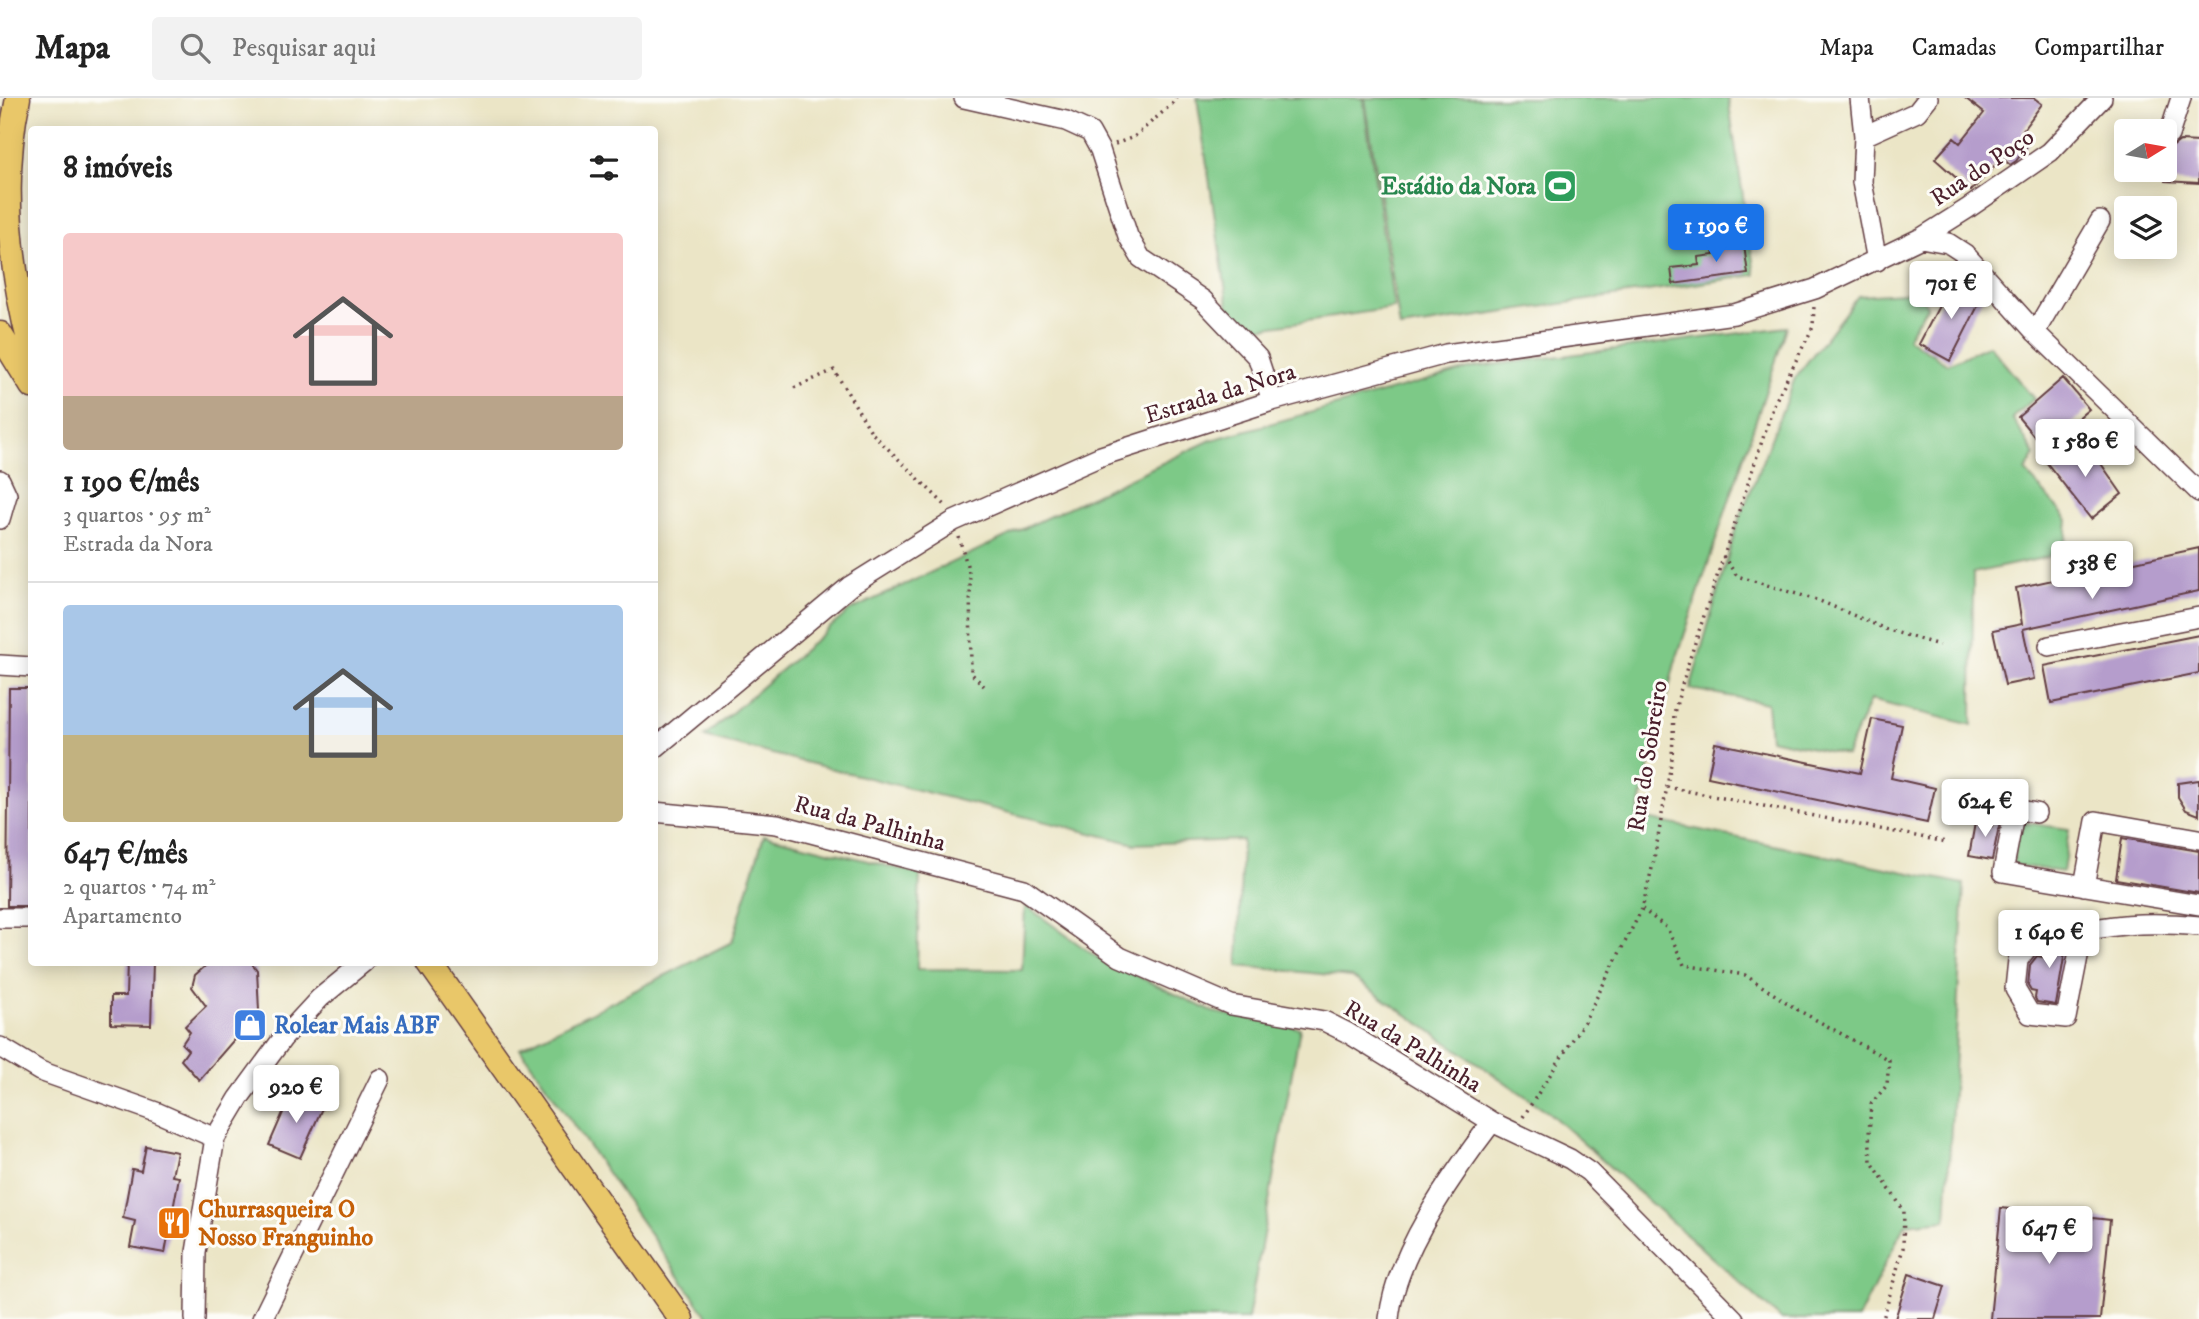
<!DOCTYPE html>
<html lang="pt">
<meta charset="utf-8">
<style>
:root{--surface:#fff;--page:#f2f2f2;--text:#222;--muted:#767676;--line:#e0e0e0;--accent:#1a73e8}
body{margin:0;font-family:"IM FELL DW Pica",serif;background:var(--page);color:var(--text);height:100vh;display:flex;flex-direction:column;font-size:26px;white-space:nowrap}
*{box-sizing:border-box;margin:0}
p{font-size:23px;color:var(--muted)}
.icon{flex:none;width:38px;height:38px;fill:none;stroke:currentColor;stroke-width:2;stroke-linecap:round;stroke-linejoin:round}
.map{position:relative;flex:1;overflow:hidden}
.details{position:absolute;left:28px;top:28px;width:630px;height:840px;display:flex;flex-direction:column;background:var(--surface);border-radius:7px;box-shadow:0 4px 18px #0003}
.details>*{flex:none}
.needle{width:46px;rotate:79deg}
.fabs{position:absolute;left:2114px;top:21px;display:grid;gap:14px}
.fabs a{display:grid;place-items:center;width:63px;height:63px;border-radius:7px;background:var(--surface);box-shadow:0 4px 18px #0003;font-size:35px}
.price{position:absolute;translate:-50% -60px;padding:0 16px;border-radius:7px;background:#fff;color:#222;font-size:23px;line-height:46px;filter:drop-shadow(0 2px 4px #0008)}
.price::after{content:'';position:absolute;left:50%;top:42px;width:21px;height:16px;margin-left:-10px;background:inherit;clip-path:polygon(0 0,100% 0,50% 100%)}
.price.active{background:var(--accent);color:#fff}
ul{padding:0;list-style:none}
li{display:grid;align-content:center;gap:14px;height:371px;padding:0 35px}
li+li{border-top:2px solid var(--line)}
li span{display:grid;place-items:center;height:217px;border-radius:7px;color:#555}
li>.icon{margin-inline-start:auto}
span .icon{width:126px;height:126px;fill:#fffc;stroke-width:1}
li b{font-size:30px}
h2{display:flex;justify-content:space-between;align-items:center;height:84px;padding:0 35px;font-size:30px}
header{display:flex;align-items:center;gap:42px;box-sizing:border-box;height:98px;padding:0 35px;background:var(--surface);border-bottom:2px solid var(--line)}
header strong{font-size:33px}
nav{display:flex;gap:38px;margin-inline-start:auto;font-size:24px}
.search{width:490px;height:63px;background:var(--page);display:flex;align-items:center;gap:18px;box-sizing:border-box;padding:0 24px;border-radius:7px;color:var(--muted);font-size:26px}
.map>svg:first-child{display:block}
</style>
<header>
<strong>Mapa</strong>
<div class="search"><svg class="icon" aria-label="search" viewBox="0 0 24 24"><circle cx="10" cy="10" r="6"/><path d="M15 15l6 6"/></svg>Pesquisar aqui</div>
<nav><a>Mapa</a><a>Camadas</a><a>Compartilhar</a></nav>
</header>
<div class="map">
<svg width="2199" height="1221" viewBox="0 0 2199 1221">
<rect width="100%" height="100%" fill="#fdfcf7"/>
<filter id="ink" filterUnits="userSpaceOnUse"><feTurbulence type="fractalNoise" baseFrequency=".0143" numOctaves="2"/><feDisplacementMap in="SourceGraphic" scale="14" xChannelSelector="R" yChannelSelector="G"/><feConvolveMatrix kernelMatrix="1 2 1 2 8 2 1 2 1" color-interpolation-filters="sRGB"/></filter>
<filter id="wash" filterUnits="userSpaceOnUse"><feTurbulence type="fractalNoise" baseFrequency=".00686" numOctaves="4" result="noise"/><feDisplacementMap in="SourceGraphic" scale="28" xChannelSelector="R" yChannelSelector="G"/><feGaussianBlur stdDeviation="1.57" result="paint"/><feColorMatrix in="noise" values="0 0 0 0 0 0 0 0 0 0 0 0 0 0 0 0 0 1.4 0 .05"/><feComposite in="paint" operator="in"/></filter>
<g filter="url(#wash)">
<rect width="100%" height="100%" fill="#ebe5c6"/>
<path fill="#7dc987" stroke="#647459" stroke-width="2" d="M1197 0H1363L1394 210 1232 234Z
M1365 0H1728L1755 177 1400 230Z
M1917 194 1927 208 1907 240 1948 266 1989 247 2034 301 2012 320 2035 357 2025 373 2068 422 2066 442 2048 459 1973 475 1972 627 1870 602 1846 657 1770 641 1767 605 1690 591 1736 430 1795 280 1858 198Z
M1787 229 1675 565 1637 719 1964 786 1946 1122 1905 1126 1858 1221H1781L1547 1013 1352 879 1238 868 1242 742 1135 746 704 639 849 513 1211 342 1476 269Z
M2019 724 2069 731 2063 774 2013 767Z
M764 737 920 776 917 871 1022 872 1025 807 1095 858 1213 914 1300 930 1248 1221H709L520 950 732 844Z"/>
<g id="blocks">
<path fill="#b59dcc" d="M1965 0H2034L2042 6 2022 33 2032 41 2016 63 2010 67 2002 60 1971 93 1935 61 1954 40 1960 45 1984 15Z
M2180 43 2199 44V85L2165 83V48L2172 49Z
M1743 140 1748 176 1673 186 1671 170 1699 167 1698 159 1714 157 1712 145Z
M1952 183 1983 198 1950 263 1919 246Z
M2063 280 2089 311 2043 349 2018 319Z
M2086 344 2122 396 2091 421 2046 364 2056 357Z
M2199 450V493L2023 531 2034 581 2005 587 1993 532 2022 526 2016 490Z
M2199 537V575L2051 605 2044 568Z
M9 590H32V808H7Z
M1872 621 1902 627 1891 680 1935 690 1927 725 1708 679 1715 645 1860 675Z
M2199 682V717L2186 712 2178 699V685Z
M1994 713 2002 714 1992 762 1969 758 1975 725 1992 728Z
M2122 740 2199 753V795L2116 781Z
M2054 834 2068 836 2056 907 2037 904 2035 900 2036 894 2031 893 2028 888 2030 867 2037 858 2043 859 2045 846Z
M127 864H153L151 927 111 926V898H126Z
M210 864H251L257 872 259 913 199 982 181 962 188 952 182 946 190 934 185 928 206 908 192 889 195 877Z
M292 994 323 1008 300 1060 269 1047Z
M146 1048 177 1054 172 1078 179 1079 165 1155 130 1149 135 1123 123 1120 132 1071 141 1073Z
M2001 1110 2110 1122 2100 1221H1990Z
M1909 1176 1945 1188 1935 1221H1895Z"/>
</g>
</g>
<g filter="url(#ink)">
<use href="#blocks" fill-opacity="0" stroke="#623d42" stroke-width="2"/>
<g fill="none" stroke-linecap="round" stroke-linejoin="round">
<g stroke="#623d42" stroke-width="22">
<path id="minor" d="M964 0 1066 23 1090 34 1100 52 1128 138 1141 160 1203 202 1258 260 1272 303
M1860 0 1864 38 1862 84 1877 163
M2169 37 2181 0
M1864 38 1917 14 1928 0
M1921 140 1948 145 1965 156 2035 234 2199 394
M2035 234 2100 123
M0 382 7 397 0 421
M2049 548 2199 519
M0 567 32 569
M654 651 850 488 954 423 1101 358 1272 303 1446 256 1734 216 1815 191 1921 140 1967 111 2050 54 2102 0
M654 714 777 726 1024 791 1120 859 1231 907 1324 923 1348 935 1492 1024 1570 1061 1589 1074 1734 1221
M2036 715 2015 711 2003 774 2199 807
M2084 788 2096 723 2199 741
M0 820H32
M2049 821 2080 825 2083 833 2066 920 2030 916 2015 891 2018 862Z
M2083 833C2125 825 2156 824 2199 828
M0 949 40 973 156 1014 215 1040
M195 1221 196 1154 215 1040 239 1000 283 940 320 900 364 864
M262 1221 380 981
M1389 1221C1395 1157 1453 1075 1492 1024"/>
</g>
<g stroke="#623d42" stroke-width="27">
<path id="major" d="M18 0C0 85 10 170 32 254
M0 236 32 288
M429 864 681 1221"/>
</g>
<path stroke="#623d42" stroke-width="3.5" stroke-dasharray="2 5" stroke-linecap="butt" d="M1115 46 1134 39 1172 6 1176 0
M794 290 834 272 872 335 945 407
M959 439 970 478 971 575 984 588
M1723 458 1737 478 1820 503 1888 532 1939 547
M1667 689 1946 744
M1642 811 1667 830 1684 867 1745 877 1798 912 1889 962 1887 987 1871 1006 1869 1036 1871 1063 1904 1113 1903 1150 1883 1221
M1523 1019 1584 924 1642 811 1654 762 1672 660 1674 615 1687 569 1775 304 1813 229 1814 208"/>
<use href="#minor" stroke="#fff" stroke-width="19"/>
<use href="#major" stroke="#e9c769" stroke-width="24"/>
</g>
</g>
<defs>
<g id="stadium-square" transform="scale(1.75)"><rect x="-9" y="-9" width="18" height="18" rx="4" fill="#2e9e5b" stroke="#fdfcf7"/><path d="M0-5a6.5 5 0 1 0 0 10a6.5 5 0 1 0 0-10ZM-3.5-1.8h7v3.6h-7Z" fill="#fff"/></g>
<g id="shop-square" transform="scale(1.75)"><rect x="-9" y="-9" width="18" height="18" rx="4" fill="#3f7fe0" stroke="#fdfcf7"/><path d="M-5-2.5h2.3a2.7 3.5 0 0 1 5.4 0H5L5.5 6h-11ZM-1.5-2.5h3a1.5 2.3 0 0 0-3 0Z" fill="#fff"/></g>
<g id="restaurant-square" transform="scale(1.75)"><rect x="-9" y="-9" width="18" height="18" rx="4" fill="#e8710a" stroke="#fdfcf7"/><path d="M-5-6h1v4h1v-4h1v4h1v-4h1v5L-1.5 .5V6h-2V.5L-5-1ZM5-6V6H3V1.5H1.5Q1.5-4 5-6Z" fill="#fff"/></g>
</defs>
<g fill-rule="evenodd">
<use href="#stadium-square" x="1560" y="88"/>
<use href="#shop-square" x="250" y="927"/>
<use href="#restaurant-square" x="174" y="1125"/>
</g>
<g text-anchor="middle" stroke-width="6" stroke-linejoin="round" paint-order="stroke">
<g font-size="24" fill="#4a1f2b" stroke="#fdfcf7">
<text transform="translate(1982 69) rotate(-34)" y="8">Rua do Poço</text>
<text transform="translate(1220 295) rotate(-17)" y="8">Estrada da Nora</text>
<text transform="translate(1647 658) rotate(-81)" y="8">Rua do Sobreiro</text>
<text transform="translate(870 725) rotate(15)" y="8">Rua da Palhinha</text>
<text transform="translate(1413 948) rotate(31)" y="8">Rua da Palhinha</text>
</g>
<g font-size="24" font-weight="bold" fill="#27864d" stroke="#fdfcf7" text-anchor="end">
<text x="1536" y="96">Estádio da Nora</text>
</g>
<g font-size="24" font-weight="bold" fill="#366cbe" stroke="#fdfcf7" text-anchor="start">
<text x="274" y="935">Rolear Mais ABF</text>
</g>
<g font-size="24" font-weight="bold" fill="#c56008" stroke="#fdfcf7" text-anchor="start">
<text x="198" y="1119">Churrasqueira O<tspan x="198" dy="28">Nosso Franguinho</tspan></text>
</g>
</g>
</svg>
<div class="fabs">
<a><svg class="needle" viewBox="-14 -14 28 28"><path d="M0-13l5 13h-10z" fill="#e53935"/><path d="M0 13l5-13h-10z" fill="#767676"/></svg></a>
<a><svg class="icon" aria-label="layers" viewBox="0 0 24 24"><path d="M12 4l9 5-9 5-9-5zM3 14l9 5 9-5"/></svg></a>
</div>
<b class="price active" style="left:1716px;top:166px">1 190 €</b>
<b class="price" style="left:1951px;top:223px">701 €</b>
<b class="price" style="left:2085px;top:381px">1 580 €</b>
<b class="price" style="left:2092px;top:503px">538 €</b>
<b class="price" style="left:1985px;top:741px">624 €</b>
<b class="price" style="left:2049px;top:872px">1 640 €</b>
<b class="price" style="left:296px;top:1027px">920 €</b>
<b class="price" style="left:2049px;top:1168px">647 €</b>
<section class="details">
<h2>8 imóveis<svg class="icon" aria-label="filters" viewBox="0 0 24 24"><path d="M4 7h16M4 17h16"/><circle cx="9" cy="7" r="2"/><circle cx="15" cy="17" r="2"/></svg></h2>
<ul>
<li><span style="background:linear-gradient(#f6c9c9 75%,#b9a48a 0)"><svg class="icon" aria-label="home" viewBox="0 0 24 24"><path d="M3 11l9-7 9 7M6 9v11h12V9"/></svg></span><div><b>1 190 €/mês</b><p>3 quartos · 95 m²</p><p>Estrada da Nora</p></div></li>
<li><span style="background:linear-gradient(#a9c7e8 60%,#c2b280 0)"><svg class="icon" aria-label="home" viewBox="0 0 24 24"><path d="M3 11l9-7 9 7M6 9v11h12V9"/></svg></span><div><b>647 €/mês</b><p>2 quartos · 74 m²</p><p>Apartamento</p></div></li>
</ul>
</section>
</div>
